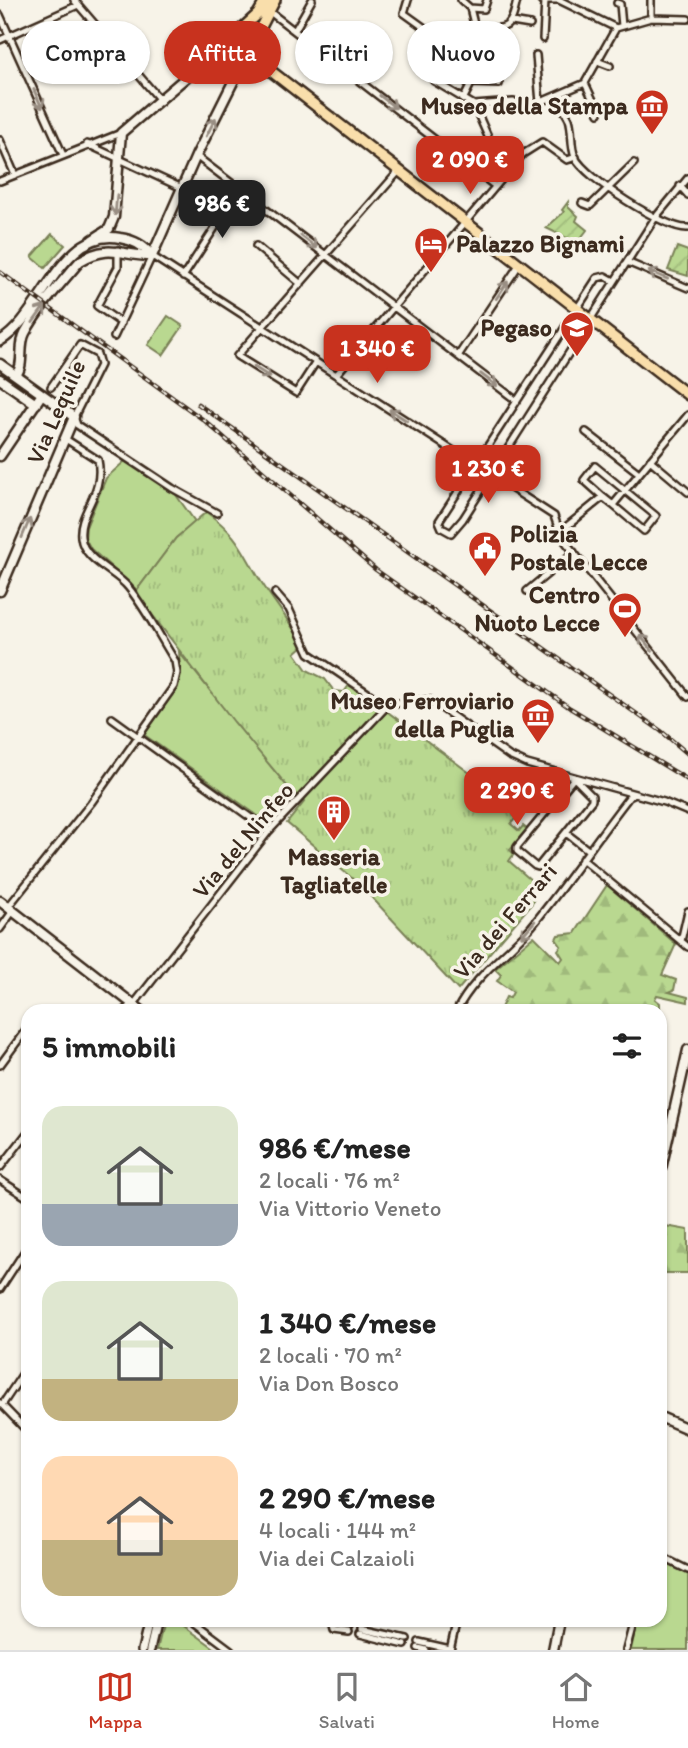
<!DOCTYPE html>
<html lang="it">
<meta charset="utf-8">
<style>
:root{--surface:#fff;--page:#f2f2f2;--text:#222;--muted:#767676;--line:#e0e0e0;--accent:#c8321e}
body{margin:0;font-family:Itim,sans-serif;background:var(--page);color:var(--text);height:100vh;display:flex;flex-direction:column;font-size:26px;white-space:nowrap}
*{box-sizing:border-box;margin:0}
p{font-size:23px;color:var(--muted)}
.icon{flex:none;width:38px;height:38px;fill:none;stroke:currentColor;stroke-width:2;stroke-linecap:round;stroke-linejoin:round}
.map{position:relative;flex:1;overflow:hidden}
.drawer{position:absolute;left:21px;top:1004px;width:646px;height:623px;display:flex;flex-direction:column;background:var(--surface);border-radius:21px;box-shadow:0 2px 5px #0004}
.drawer>*{flex:none}
.top-card{position:absolute;left:21px;top:21px;width:648px;height:63px;display:flex;gap:14px}
.price{position:absolute;translate:-50% -60px;padding:0 16px;border-radius:14px;background:var(--accent);color:#fff;font-size:23px;line-height:46px;filter:drop-shadow(0 2px 4px #0008)}
.price::after{content:'';position:absolute;left:50%;top:42px;width:21px;height:16px;margin-left:-10px;background:inherit;clip-path:polygon(0 0,100% 0,50% 100%)}
.price.selected{background:#222;color:#fff}
ul{padding:0;list-style:none}
li{display:flex;align-items:center;gap:21px;height:175px;padding:0 21px}
li span{display:grid;place-items:center;flex:none;width:196px;height:140px;border-radius:21px;color:#555}
li>.icon{margin-inline-start:auto}
span .icon{width:84px;height:84px;fill:#fffc;stroke-width:1}
li b{font-size:30px}
h2{display:flex;justify-content:space-between;align-items:center;height:84px;padding:0 21px;font-size:30px}
.tag{padding:0 24px;border-radius:32px;background:var(--surface);box-shadow:0 2px 5px #0004;font-size:24px;line-height:63px}
.tag.selected{background:var(--accent);color:#fff}
.tabs{display:flex;justify-content:space-around;align-items:center;height:98px;border-top:2px solid var(--line);background:var(--surface);font-size:19px;color:var(--muted)}
.tabs a{display:grid;justify-items:center;gap:4px}
.tabs .selected{color:var(--accent)}
.map>svg:first-child{display:block}
</style>
<div class="map">
<svg width="688" height="1650" viewBox="0 0 688 1650">
<defs>
<pattern id="forest-firs" width="22" height="20" patternUnits="userSpaceOnUse" patternTransform="scale(1.75)"><rect width="22" height="20" fill="#b9d890"/><path d="M5 1l3.5 6h-7zM16 11l3.5 6h-7z" fill="#a0ba7c"/></pattern>
<pattern id="park-tufts" width="24" height="20" patternUnits="userSpaceOnUse" patternTransform="scale(1.75)"><rect width="24" height="20" fill="#b9d890"/><path d="M3 7l-1-3M5 7V3M7 7l1-3M15 17l-1-3M17 17v-4M19 17l1-3" fill="none" stroke="#a0ba7c"/></pattern>
<pattern id="garden-furrows" width="10" height="10" patternUnits="userSpaceOnUse" patternTransform="scale(1.75)"><rect width="10" height="10" fill="#b9d890"/><path d="M-1 1l2-2M0 10L10 0M9 11l2-2" fill="none" stroke="#a0ba7c"/></pattern>
</defs>
<rect width="100%" height="100%" fill="#f7f3e8"/>
<filter id="ink" filterUnits="userSpaceOnUse"><feTurbulence type="fractalNoise" baseFrequency=".0143" numOctaves="2"/><feDisplacementMap in="SourceGraphic" scale="14" xChannelSelector="R" yChannelSelector="G"/><feConvolveMatrix kernelMatrix="1 2 1 2 8 2 1 2 1" color-interpolation-filters="sRGB"/></filter>
<g filter="url(#ink)">
<path fill="#b9d890" stroke="#7a8157" stroke-width="2" d="M52 234 65 245 45 268 32 257Z
M168 316 183 326 163 355 148 345Z
M126 460 176 495 196 523 176 538 137 590 91 549 85 538 86 527 106 478Z
M179 652 287 786 265 821 143 734C163 706 183 689 179 652Z
M668 1564 688 1573V1650H631L637 1621 660 1620V1565Z
M164 1621H177L217 1650H157Z"/>
<path fill="url(#forest-firs)" stroke="#7a8157" stroke-width="2" d="M607 885 676 944 662 975 676 980 674 990 669 992 688 997V1002L657 995 655 999 660 1003V1012L490 1011 492 1008H501L506 997 510 998 513 992 497 981 501 975 495 969 534 936 560 962 563 958 558 950 561 946 556 939 558 935 575 933Z
M660 1225 688 1230V1273H660Z"/>
<path fill="url(#park-tufts)" stroke="#7a8157" stroke-width="2" d="M206 512C239 535 242 551 262 583 275 604 292 623 303 646L295 653 307 670 325 679 334 691 344 692 350 684 521 811 511 824 519 831 523 826 528 830 510 850 514 854 509 861 539 887 533 894 534 901 458 990 361 886 287 823 304 802 287 786 234 722 141 600 137 590 176 538Z"/>
<path fill="url(#garden-furrows)" stroke="#7a8157" stroke-width="2" d="M568 202V207L578 216 576 221 587 230 577 243 546 228 564 212 562 210Z
M677 247 688 251V276L668 270Z"/>
<g fill="none" stroke-linecap="round" stroke-linejoin="round">
<g stroke="#3b2a1e" stroke-width="10">
<path id="minor" d="M74 0 161 101
M408 0 404 13 429 31V38
M461 0 470 8 474 24 479 29 466 61V65L476 74 463 100
M541 0H558
M559 0 616 28 651 18 688 19
M651 0V18
M617 3 620 4 622 26
M470 8 484 9 487 0
M270 12 495 186
M0 15 63 155
M512 22 530 25
M479 29C508 29 511 29 517 0
M295 30 312 0
M429 38 416 58 434 81 474 105 513 102 534 105 585 83 616 28
M429 38 449 47 466 61
M543 39 545 1
M0 40 76 6
M536 55 540 103
M597 61 610 66
M470 83 499 84
M585 83 599 113
M555 96C559 103 565 111 569 119 573 131 570 145 575 157 585 178 666 230 688 228
M474 105 505 175
M0 140 15 175
M87 144 182 188
M196 156 517 401
M0 181 121 133
M680 186 688 195
M582 203 590 206 634 163
M256 246 301 284
M118 250V267L97 306 121 323
M627 262 688 288
M183 277 240 189
M614 281 605 276 597 278 439 521 442 528 451 533 463 519 655 218 688 178
M114 337 152 256 554 516 561 536 688 697
M458 356 519 265
M316 362 296 393 237 356 399 171
M336 375 523 154 542 142 567 160 576 157
M51 387 80 345 97 354 100 365 74 417 77 425 172 488 217 513
M586 432 639 473
M650 460 688 492
M603 497 584 480 595 466 656 516 644 531 613 505
M561 531 603 497 613 505 688 415
M527 591 574 552
M275 593 289 609 309 653 387 706
M112 718 269 831
M574 778 592 796V800L538 867 535 866 517 851V847Z
M521 807 550 771
M566 833 588 850
M582 859 688 947
M8 907 91 803 174 686 177 673 175 661C160 637 146 609 128 587 115 571 83 560 81 537 78 511 105 494 98 460L64 438
M0 929 13 911
M681 941 688 911
M122 1012 134 1004 269 831 387 706 412 700H430L509 756 527 764 664 802 688 812
M456 1012C474 976 505 956 531 927 566 885 596 839 629 797L635 794
M0 1065 28 1027
M0 1168 28 1132
M0 1180 28 1198
M0 1289 28 1246
M0 1403 28 1432
M2 1405 28 1366
M660 1556 688 1570
M182 1620H186
M195 1623 231 1650
M362 1629 407 1639
M349 1632 334 1630 333 1626 338 1623 350 1626
M360 1634 405 1645
M419 1642 450 1649
M418 1648 426 1650
M450 1650 457 1620
M626 1650 634 1620"/>
</g>
<g stroke="#3b2a1e" stroke-width="12">
<path id="tertiary" d="M142 1650 149 1620
M150 1650 157 1620"/>
</g>
<g stroke="#3b2a1e" stroke-width="13">
<path id="secondary" d="M92 240 109 229 114 217 121 133 233 37
M152 256 196 156 248 52
M0 341C42 317 61 227 120 238 134 240 144 245 152 256
M0 364 74 417 0 591
M16 375C25 365 18 346 25 333 39 307 61 283 80 261 110 243 122 256 152 256
M0 379 36 404
M0 456 42 394
M0 901 143 1012
M660 1173 688 1050
M660 1417 688 1429
M553 1650 559 1620"/>
</g>
<g stroke="#3b2a1e" stroke-width="14">
<path id="primary" d="M266 0 258 14 233 37 258 61 688 395
M248 52 275 0"/>
</g>
<use href="#minor" stroke="#f7f3e8" stroke-width="5"/>
<use href="#tertiary" stroke="#f7f3e8" stroke-width="7"/>
<use href="#secondary" stroke="#f7f3e8" stroke-width="8"/>
<use href="#primary" stroke="#f9deab" stroke-width="9"/>
<g stroke="#3b2a1e" stroke-width="4.5">
<path id="rail" d="M0 272 205 421 376 570 570 708 688 780
M198 404 661 731 688 754"/>
</g>
<use href="#rail" stroke="#f7f3e8" stroke-width="2" stroke-dasharray="5" stroke-linecap="butt"/>
</g>
<defs><path id="oneway-shaft" d="M-6 0H5M1.5-3L5.5 0L1.5 3" fill="none" stroke-width="1.6" stroke-linecap="round" stroke-linejoin="round" transform="scale(1.75)"/></defs>
<g stroke="#998e83">
<use href="#oneway-shaft" transform="translate(38 99) rotate(66)"/>
<use href="#oneway-shaft" transform="translate(388 102) rotate(38)"/>
<use href="#oneway-shaft" transform="translate(211 127) rotate(-63)"/>
<use href="#oneway-shaft" transform="translate(116 205) rotate(95)"/>
<use href="#oneway-shaft" transform="translate(309 242) rotate(38)"/>
<use href="#oneway-shaft" transform="translate(658 275) rotate(-157)"/>
<use href="#oneway-shaft" transform="translate(502 290) rotate(-56)"/>
<use href="#oneway-shaft" transform="translate(39 314) rotate(-54)"/>
<use href="#oneway-shaft" transform="translate(262 372) rotate(32)"/>
<use href="#oneway-shaft" transform="translate(489 380) rotate(37)"/>
<use href="#oneway-shaft" transform="translate(398 415) rotate(-147)"/>
<use href="#oneway-shaft" transform="translate(26 528) rotate(-67)"/>
<use href="#oneway-shaft" transform="translate(646 643) rotate(-128)"/>
<use href="#oneway-shaft" transform="translate(528 929) rotate(131)"/>
</g>
</g>
<defs>
<g id="museum-pin" transform="scale(1.75)"><path d="M0 17L-7.5 6A9.5 9.5 0 1 1 7.5 6Z" fill="#c8321e" stroke="#f7f3e8"/><path d="M0-6L6-3V-2H-6V-3ZM-5-1h2V3h-2ZM-1-1h2V3h-2ZM3-1h2V3H3ZM-6 4H6V6H-6Z" fill="#fff"/></g>
<g id="hotel-pin" transform="scale(1.75)"><path d="M0 17L-7.5 6A9.5 9.5 0 1 1 7.5 6Z" fill="#c8321e" stroke="#f7f3e8"/><path d="M-6-4.5h1.5V1H6V5H4.5V3h-9V5H-6ZM-4 0a1.8 1.8 0 1 1 3.6 0ZM.5 0V-2.5h3Q6-2.5 6 0Z" fill="#fff"/></g>
<g id="university-pin" transform="scale(1.75)"><path d="M0 17L-7.5 6A9.5 9.5 0 1 1 7.5 6Z" fill="#c8321e" stroke="#f7f3e8"/><path d="M0-5L7-2L0 1L-7-2ZM-4 1L0 2.5L4 1V4Q0 6-4 4Z" fill="#fff"/></g>
<g id="civic-pin" transform="scale(1.75)"><path d="M0 17L-7.5 6A9.5 9.5 0 1 1 7.5 6Z" fill="#c8321e" stroke="#f7f3e8"/><path d="M-.6-6.5H3V-4.5H.6V-3L4-1V1h2V6H-6V1h2V-1L-.6-3ZM-1.2 2.5V6h2.4V2.5Z" fill="#fff"/></g>
<g id="stadium-pin" transform="scale(1.75)"><path d="M0 17L-7.5 6A9.5 9.5 0 1 1 7.5 6Z" fill="#c8321e" stroke="#f7f3e8"/><path d="M0-5a6.5 5 0 1 0 0 10a6.5 5 0 1 0 0-10ZM-3.5-1.8h7v3.6h-7Z" fill="#fff"/></g>
<g id="building-pin" transform="scale(1.75)"><path d="M0 17L-7.5 6A9.5 9.5 0 1 1 7.5 6Z" fill="#c8321e" stroke="#f7f3e8"/><path d="M-4-6H4V6H1V3H-1V6H-4ZM-2.5-4.3h1.7v1.8h-1.7ZM.8-4.3h1.7v1.8H.8ZM-2.5-1h1.7V.8h-1.7ZM.8-1h1.7V.8H.8Z" fill="#fff"/></g>
</defs>
<g fill-rule="evenodd">
<use href="#museum-pin" x="652" y="106"/>
<use href="#hotel-pin" x="431" y="244"/>
<use href="#university-pin" x="577" y="328"/>
<use href="#civic-pin" x="485" y="548"/>
<use href="#stadium-pin" x="625" y="609"/>
<use href="#museum-pin" x="538" y="715"/>
<use href="#building-pin" x="334" y="812"/>
</g>
<g text-anchor="middle" stroke-width="7" stroke-linejoin="round" paint-order="stroke">
<g font-size="24" font-weight="bold" fill="#3b2a1e" stroke="#f7f3e8" text-anchor="end">
<text x="628" y="114">Museo della Stampa</text>
<text x="456" y="252" text-anchor="start">Palazzo Bignami</text>
<text x="552" y="336">Pegaso</text>
<text x="510" y="542" text-anchor="start">Polizia<tspan x="510" dy="28">Postale Lecce</tspan></text>
<text x="600" y="603">Centro<tspan x="600" dy="28">Nuoto Lecce</tspan></text>
<text x="514" y="709">Museo Ferroviario<tspan x="514" dy="28">della Puglia</tspan></text>
<text x="334" y="865" text-anchor="middle">Masseria<tspan x="334" dy="28">Tagliatelle</tspan></text>
</g>
<g font-size="24" fill="#3b2a1e" stroke="#f7f3e8">
<text transform="translate(56 412) rotate(-66)" y="8">Via Lequile</text>
<text transform="translate(243 840) rotate(-50)" y="8">Via del Ninfeo</text>
<text transform="translate(505 921) rotate(-49)" y="8">Via dei Ferrari</text>
</g>
</g>
</svg>
<b class="price" style="left:470px;top:196px">2 090 €</b>
<b class="price selected" style="left:222px;top:240px">986 €</b>
<b class="price" style="left:377px;top:385px">1 340 €</b>
<b class="price" style="left:488px;top:505px">1 230 €</b>
<b class="price" style="left:517px;top:827px">2 290 €</b>
<div class="top-card">
<a class="tag">Compra</a>
<a class="tag selected">Affitta</a>
<a class="tag">Filtri</a>
<a class="tag">Nuovo</a>
</div>
<section class="drawer">
<h2>5 immobili<svg class="icon" aria-label="filters" viewBox="0 0 24 24"><path d="M4 7h16M4 17h16"/><circle cx="9" cy="7" r="2"/><circle cx="15" cy="17" r="2"/></svg></h2>
<ul>
<li><span style="background:linear-gradient(#dfe7d0 70%,#9aa5b1 0)"><svg class="icon" aria-label="home" viewBox="0 0 24 24"><path d="M3 11l9-7 9 7M6 9v11h12V9"/></svg></span><div><b>986 €/mese</b><p>2 locali · 76 m²</p><p>Via Vittorio Veneto</p></div></li>
<li><span style="background:linear-gradient(#dfe7d0 70%,#c2b280 0)"><svg class="icon" aria-label="home" viewBox="0 0 24 24"><path d="M3 11l9-7 9 7M6 9v11h12V9"/></svg></span><div><b>1 340 €/mese</b><p>2 locali · 70 m²</p><p>Via Don Bosco</p></div></li>
<li><span style="background:linear-gradient(#ffd9b3 60%,#c2b280 0)"><svg class="icon" aria-label="home" viewBox="0 0 24 24"><path d="M3 11l9-7 9 7M6 9v11h12V9"/></svg></span><div><b>2 290 €/mese</b><p>4 locali · 144 m²</p><p>Via dei Calzaioli</p></div></li>
</ul>
</section>
</div>
<nav class="tabs">
<a class="selected"><svg class="icon" aria-label="map" viewBox="0 0 24 24"><path d="M3 6l6-2 6 2 6-2v14l-6 2-6-2-6 2zM9 4v14M15 6v14"/></svg>Mappa</a>
<a><svg class="icon" aria-label="saved" viewBox="0 0 24 24"><path d="M7 4h10v16l-5-4-5 4z"/></svg>Salvati</a>
<a><svg class="icon" aria-label="home" viewBox="0 0 24 24"><path d="M3 11l9-7 9 7M6 9v11h12V9"/></svg>Home</a>
</nav>
